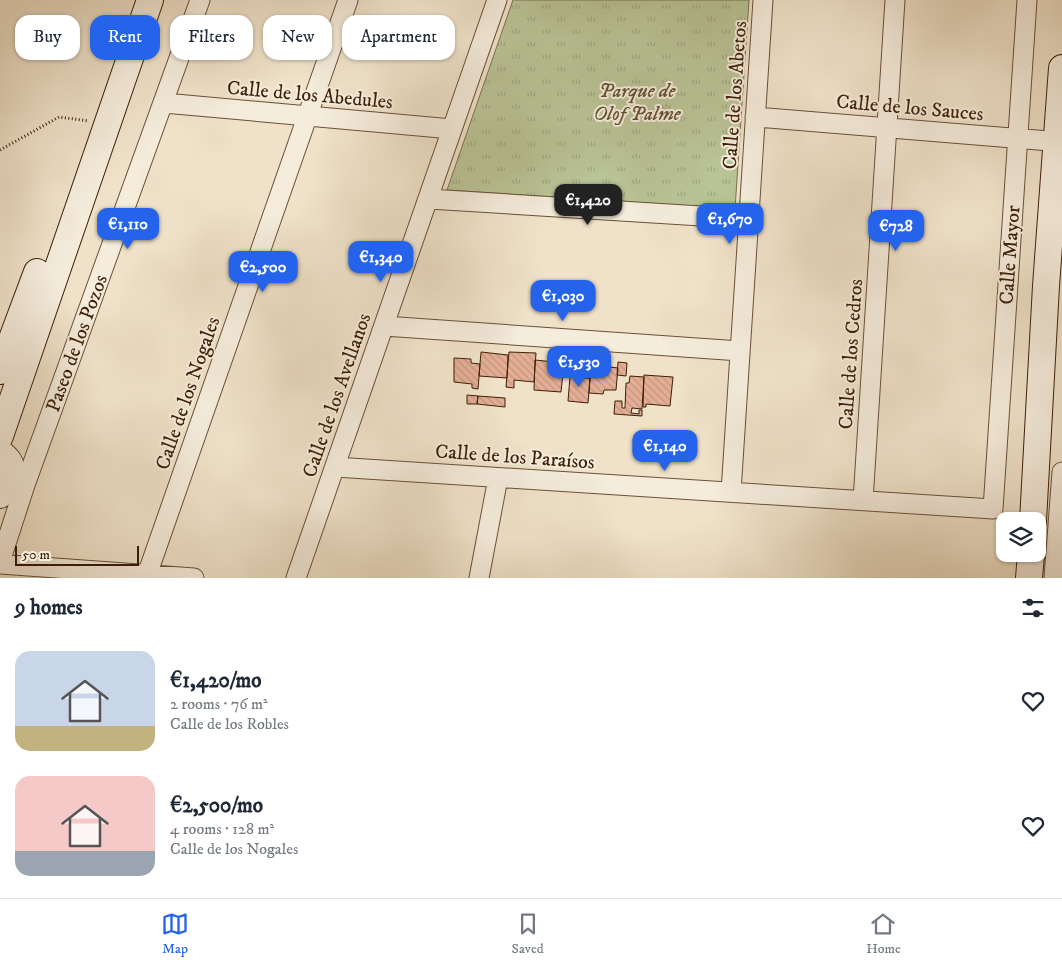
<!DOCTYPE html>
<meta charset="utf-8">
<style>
:root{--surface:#fff;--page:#f2f2f3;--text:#1f2937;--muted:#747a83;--line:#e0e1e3;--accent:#2563eb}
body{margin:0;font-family:"IM FELL DW Pica",serif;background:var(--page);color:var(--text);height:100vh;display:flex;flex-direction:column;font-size:19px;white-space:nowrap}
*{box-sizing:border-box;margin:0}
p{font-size:16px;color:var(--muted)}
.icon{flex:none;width:28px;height:28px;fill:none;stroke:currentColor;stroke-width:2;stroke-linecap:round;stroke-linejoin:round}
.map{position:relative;height:578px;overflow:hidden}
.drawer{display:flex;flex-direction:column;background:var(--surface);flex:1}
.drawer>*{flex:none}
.hud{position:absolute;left:15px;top:15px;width:500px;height:45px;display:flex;gap:10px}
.tools{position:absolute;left:996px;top:512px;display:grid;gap:10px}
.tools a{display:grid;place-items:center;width:50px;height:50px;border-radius:10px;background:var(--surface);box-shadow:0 1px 4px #0004;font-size:25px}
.scale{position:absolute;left:15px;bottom:12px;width:124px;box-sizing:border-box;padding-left:5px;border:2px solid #3d1f07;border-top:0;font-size:14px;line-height:18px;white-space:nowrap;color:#3d1f07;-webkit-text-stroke:4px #f5ecdc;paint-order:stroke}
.price{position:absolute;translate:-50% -42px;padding:0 11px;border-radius:10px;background:var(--accent);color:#fff;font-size:16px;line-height:32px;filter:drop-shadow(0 1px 2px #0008)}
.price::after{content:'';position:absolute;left:50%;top:30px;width:15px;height:11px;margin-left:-8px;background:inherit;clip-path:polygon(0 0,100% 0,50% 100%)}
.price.on{background:#222;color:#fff}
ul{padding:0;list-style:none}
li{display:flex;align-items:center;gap:15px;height:125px;padding:0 15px}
li span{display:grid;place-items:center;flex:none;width:140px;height:100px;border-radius:15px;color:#555}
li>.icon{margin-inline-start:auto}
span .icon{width:60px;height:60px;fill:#fffc;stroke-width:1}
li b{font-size:21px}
h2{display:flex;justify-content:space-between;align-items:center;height:60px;padding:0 15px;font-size:21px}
.chip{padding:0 18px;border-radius:15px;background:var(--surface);box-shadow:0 1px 4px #0004;font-size:18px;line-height:45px}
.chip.on{background:var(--accent);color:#fff}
.tabs{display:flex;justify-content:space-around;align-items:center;height:70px;border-top:1px solid var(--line);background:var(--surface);font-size:14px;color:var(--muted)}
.tabs a{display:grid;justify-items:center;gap:2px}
.tabs .on{color:var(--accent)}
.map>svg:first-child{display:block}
</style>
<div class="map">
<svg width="1062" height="578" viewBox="0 0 1062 578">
<defs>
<pattern id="park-tufts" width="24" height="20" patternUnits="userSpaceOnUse" patternTransform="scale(1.25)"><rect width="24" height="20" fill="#b9c396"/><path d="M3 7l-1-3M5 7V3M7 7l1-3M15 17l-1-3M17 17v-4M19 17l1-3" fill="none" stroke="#a0a780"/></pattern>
<pattern id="building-back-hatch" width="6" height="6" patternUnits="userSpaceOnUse" patternTransform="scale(1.25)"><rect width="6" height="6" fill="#e3ae95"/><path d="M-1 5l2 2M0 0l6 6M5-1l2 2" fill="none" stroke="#c4957f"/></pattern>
</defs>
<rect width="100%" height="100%" fill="#efe2c9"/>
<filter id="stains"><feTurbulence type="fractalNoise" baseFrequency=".004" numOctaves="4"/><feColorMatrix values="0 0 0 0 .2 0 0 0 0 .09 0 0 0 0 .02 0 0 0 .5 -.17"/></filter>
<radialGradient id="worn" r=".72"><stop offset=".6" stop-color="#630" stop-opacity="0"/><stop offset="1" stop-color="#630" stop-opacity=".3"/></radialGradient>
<path fill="url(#park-tufts)" stroke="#7b714e" d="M513 0H749L735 209 447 190Z"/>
<path fill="url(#building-back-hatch)" stroke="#3d1f07" d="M481 352 508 355 507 378 479 376Z
M509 352 536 353 534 382 514 380V388L506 387Z
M454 358 471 359V363L480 364 478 389 472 388V384L454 382Z
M535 360 564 363 561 392 534 390Z
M618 362 627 363 626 376 617 375Z
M602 363H610V367L618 368 616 390H604L603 394 589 393 591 366 602 367Z
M576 367 582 368V378H590L588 403 568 401 570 377H575Z
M644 375 673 377 670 406 646 404V407H643Z
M630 376 644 377 642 409 632 408 631 413 639 414V410H642V416L614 414 615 401H622V408H625L626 383H629Z
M467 395 478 396 477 404H467Z
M478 396 505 398V407L477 404Z"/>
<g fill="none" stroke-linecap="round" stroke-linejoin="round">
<g stroke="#6a5038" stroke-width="21">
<path id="street" d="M164 103 452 129
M755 117 1062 142
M429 199 749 219
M384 326 740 351
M335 467 993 509 1027 0
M731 492 763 0
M863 501 895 0
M0 562 25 485 200 0
M0 564 194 578
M147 575 348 0
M296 578 497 0
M479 578 498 478
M1054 578 1062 472"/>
</g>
<g stroke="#3d1f07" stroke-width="28">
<path id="secondary" d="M0 371 37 272
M0 436 150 0
M0 453C17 464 15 484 0 495
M1033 521 1046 286 1062 68
M1029 578 1031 554"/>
</g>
<path stroke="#3d1f07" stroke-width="3" stroke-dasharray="1 2.5" stroke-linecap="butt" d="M0 150 59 117 89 121"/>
<use href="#street" stroke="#f5ecdc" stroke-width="19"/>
<use href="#secondary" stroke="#f5ecdc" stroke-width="26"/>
</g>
<g text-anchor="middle" stroke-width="4" stroke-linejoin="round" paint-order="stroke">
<g font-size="20" font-style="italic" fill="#625032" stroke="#f5ecdc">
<text x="637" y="97">Parque de<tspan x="637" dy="23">Olof Palme</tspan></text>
</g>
<g font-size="20" fill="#3d1f07" stroke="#f5ecdc">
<text transform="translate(310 94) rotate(5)" y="7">Calle de los Abedules</text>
<text transform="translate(734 95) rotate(-86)" y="7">Calle de los Abetos</text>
<text transform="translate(910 107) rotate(5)" y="7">Calle de los Sauces</text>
<text transform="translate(1009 255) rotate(-86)" y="7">Calle Mayor</text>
<text transform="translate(76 343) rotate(-70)" y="7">Paseo de los Pozos</text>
<text transform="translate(850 354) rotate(-86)" y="7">Calle de los Cedros</text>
<text transform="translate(187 393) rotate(-71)" y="7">Calle de los Nogales</text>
<text transform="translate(336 395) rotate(-71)" y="7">Calle de los Avellanos</text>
<text transform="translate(515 456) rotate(4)" y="7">Calle de los Paraísos</text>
</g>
</g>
<rect width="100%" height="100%" filter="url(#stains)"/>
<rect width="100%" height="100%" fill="url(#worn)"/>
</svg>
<div class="tools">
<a><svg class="icon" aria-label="layers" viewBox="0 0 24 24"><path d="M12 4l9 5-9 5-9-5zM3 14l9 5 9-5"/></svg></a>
</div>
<div class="scale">50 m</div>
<b class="price on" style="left:588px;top:226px">€1,420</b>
<b class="price" style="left:730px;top:245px">€1,670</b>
<b class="price" style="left:128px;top:250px">€1,110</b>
<b class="price" style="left:896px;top:252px">€728</b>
<b class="price" style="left:381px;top:283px">€1,340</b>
<b class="price" style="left:263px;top:293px">€2,500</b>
<b class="price" style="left:563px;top:322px">€1,030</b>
<b class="price" style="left:579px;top:388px">€1,530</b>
<b class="price" style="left:665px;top:472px">€1,140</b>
<div class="hud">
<a class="chip">Buy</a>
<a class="chip on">Rent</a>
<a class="chip">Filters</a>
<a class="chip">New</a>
<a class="chip">Apartment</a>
</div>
</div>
<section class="drawer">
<h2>9 homes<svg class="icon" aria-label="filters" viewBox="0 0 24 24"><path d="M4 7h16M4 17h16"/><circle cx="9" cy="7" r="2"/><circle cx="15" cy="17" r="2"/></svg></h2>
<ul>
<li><span style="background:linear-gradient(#c9d6e8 75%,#c2b280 0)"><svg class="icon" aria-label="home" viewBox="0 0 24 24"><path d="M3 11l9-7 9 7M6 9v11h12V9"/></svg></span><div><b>€1,420/mo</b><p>2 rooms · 76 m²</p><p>Calle de los Robles</p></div><svg class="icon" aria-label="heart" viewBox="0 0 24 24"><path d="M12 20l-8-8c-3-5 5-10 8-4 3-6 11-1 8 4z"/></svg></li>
<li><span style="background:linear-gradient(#f6c9c9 75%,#9aa5b1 0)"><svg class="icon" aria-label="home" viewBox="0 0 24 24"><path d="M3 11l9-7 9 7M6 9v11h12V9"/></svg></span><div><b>€2,500/mo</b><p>4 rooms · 128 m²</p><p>Calle de los Nogales</p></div><svg class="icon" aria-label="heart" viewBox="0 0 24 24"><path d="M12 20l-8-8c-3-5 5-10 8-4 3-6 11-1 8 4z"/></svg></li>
</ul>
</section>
<nav class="tabs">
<a class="on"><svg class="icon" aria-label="map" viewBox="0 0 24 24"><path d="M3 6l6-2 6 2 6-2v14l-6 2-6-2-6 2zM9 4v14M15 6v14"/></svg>Map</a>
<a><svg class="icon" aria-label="saved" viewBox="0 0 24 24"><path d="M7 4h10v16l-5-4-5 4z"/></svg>Saved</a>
<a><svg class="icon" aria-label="home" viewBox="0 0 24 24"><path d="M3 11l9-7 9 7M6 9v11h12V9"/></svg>Home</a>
</nav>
